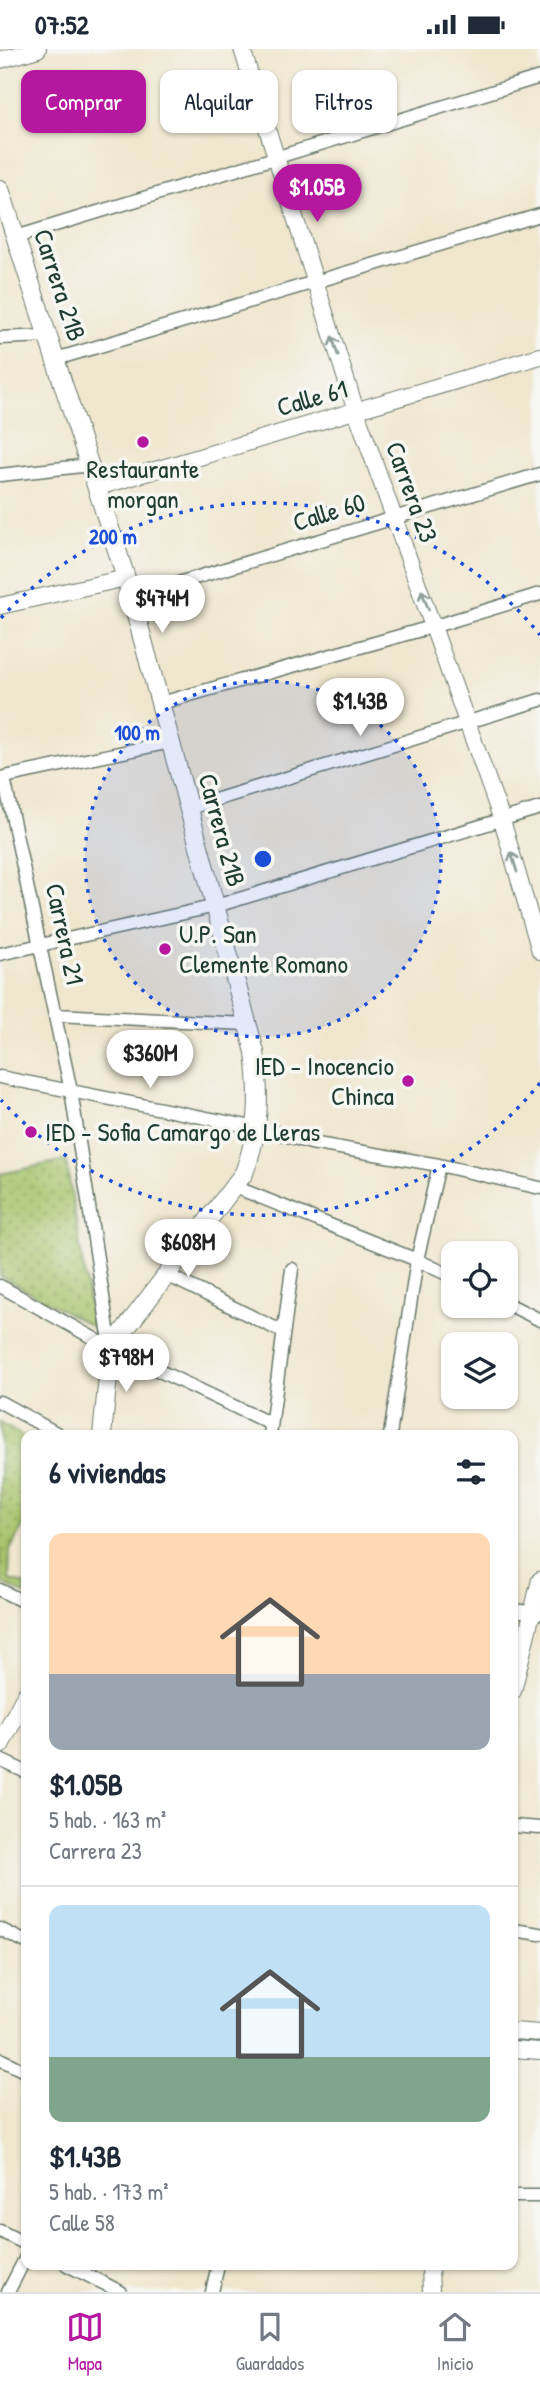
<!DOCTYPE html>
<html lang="es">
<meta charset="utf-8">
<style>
:root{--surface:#fff;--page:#f6f6f7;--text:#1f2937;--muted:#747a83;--line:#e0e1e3;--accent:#b5179e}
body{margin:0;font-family:"Patrick Hand",sans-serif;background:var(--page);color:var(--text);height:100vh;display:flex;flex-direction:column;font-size:26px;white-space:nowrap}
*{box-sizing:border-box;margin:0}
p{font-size:23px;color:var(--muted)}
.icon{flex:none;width:38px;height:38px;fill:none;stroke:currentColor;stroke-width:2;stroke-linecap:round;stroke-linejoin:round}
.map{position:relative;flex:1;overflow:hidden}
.details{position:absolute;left:21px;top:1381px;width:497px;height:840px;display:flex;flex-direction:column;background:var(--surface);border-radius:14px;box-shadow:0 2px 5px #0004}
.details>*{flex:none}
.top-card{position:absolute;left:21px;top:21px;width:499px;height:63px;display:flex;gap:14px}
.tools{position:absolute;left:441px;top:1192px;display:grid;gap:14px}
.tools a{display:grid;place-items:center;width:77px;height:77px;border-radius:14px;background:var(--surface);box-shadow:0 2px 5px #0004;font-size:35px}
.price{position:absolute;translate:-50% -60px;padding:0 16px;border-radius:24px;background:#fff;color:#222;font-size:23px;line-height:46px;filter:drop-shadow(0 2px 4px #0008)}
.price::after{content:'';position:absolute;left:50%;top:42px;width:21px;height:16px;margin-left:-10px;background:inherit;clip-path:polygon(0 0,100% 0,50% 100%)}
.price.selected{background:var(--accent);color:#fff}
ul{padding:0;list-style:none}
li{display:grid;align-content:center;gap:14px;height:371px;padding:0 28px}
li+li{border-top:2px solid var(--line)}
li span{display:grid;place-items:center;height:217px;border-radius:14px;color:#555}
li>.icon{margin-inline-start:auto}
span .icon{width:126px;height:126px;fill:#fffc;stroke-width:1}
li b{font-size:30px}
h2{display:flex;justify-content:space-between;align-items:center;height:84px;padding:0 28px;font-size:30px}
.tag{padding:0 24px;border-radius:14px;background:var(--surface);box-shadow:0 2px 5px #0004;font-size:24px;line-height:63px}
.tag.selected{background:var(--accent);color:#fff}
.status{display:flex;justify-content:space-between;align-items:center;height:49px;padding:0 35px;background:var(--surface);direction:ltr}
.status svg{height:19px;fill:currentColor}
.dock{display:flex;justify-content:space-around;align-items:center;height:98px;border-top:2px solid var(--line);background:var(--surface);font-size:19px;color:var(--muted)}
.dock a{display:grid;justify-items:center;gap:4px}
.dock .selected{color:var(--accent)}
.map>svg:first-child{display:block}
</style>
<div class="status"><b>07:52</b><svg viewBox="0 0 49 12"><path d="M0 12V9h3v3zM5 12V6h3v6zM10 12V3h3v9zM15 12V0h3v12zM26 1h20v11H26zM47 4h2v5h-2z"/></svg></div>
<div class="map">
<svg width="540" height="2243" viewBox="0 0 540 2243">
<defs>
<pattern id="park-dots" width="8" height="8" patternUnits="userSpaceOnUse" patternTransform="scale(1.75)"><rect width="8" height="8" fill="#a5c269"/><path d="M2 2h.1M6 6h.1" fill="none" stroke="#869f57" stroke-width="1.8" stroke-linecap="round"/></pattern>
</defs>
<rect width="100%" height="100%" fill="#f6f6f2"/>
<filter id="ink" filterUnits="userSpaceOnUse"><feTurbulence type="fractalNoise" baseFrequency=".0143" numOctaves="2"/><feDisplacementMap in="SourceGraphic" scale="14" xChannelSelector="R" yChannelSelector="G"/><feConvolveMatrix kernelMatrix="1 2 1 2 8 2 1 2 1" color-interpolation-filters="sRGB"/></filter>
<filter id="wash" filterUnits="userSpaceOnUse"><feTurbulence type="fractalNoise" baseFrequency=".00686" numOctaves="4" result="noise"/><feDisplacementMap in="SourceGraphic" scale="28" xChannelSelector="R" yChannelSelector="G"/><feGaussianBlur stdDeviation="1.57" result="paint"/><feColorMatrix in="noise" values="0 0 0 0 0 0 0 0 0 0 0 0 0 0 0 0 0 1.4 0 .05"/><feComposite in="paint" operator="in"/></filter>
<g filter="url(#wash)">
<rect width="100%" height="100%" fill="#efe6cd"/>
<path fill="url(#park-dots)" stroke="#62804e" stroke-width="2" d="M66 1111 93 1278 0 1227V1125Z
M0 1374 26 1389V1472L10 1501 9 1531 26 1535V1546L0 1533Z"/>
</g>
<g filter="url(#ink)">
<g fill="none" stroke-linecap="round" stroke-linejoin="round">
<g stroke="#68786a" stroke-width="15">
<path id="minor" d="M16 188 540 28
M0 289 49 287
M56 310 540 166
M0 426 91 416
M132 548 540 425
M161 654 435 577 540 545
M0 729 171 693
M4 729 71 1042 111 1299
M189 759 540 651
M0 905 216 857 540 759
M55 966 247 975
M0 1028 267 1081 311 1094 439 1116 540 1139
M235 1138 417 1211 453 1228
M167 1226 283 1283
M0 1237 111 1299 271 1375
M506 1254 540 1271
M0 1353 60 1386
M270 1386 292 1220
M390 1386 417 1211 439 1116
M0 1541 26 1554
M513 1561 540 1564
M0 1711 26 1723
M513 1777 540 1779
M0 1880 26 1893
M513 1881 540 1885
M0 2010 26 2023
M513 2147H540
M0 2182 26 2195
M67 2216 121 2243
M8 2243 26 2208
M212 2243 218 2216"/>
</g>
<g stroke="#68786a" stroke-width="18">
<path id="tertiary" d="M242 0 356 362 502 771 540 902
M0 11 38 0
M98 438 540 307
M0 557 126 529
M513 1642 540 1531
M513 1982 540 1984
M513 2000 540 2002
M430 2216 431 2243"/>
</g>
<g stroke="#68786a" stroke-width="20">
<path id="secondary" d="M0 140 126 529 255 1003C260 1048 260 1081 244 1124L111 1299 102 1386
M0 1696 26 1646"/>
</g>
<use href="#minor" stroke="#fff" stroke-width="12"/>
<use href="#tertiary" stroke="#fff" stroke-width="16"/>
<use href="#secondary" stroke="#fff" stroke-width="18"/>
</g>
<defs><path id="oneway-shaft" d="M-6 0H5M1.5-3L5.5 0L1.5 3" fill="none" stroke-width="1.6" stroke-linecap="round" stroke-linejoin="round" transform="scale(1.75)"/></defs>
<g stroke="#8f9e9a">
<use href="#oneway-shaft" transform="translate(335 297) rotate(-108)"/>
<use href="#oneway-shaft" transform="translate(425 551) rotate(-110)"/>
<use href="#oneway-shaft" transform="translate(514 813) rotate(-107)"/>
</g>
</g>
<circle cx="263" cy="810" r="178" fill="#1d4ed8" fill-opacity=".12"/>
<g fill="none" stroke="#1d4ed8" stroke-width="3.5" stroke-dasharray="3.5 7">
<circle cx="263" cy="810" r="178"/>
<path d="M540 1034A356 356 0 0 1 1 1051M1 569A356 356 0 0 1 540 586"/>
</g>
<g fill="#b5179e" stroke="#f6f6f2" stroke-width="2.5">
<circle cx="143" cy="393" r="7"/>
<circle cx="165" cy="900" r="7"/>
<circle cx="408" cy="1032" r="7"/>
<circle cx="31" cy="1083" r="7"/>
</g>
<g text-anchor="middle" stroke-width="7" stroke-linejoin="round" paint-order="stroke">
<g font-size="26" fill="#1f3d34" stroke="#f6f6f2">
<text transform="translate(60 236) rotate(72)" y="9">Carrera 21B</text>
<text transform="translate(312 349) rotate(-16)" y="9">Calle 61</text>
<text transform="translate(412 443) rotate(70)" y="9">Carrera 23</text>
<text transform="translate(329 463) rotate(-17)" y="9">Calle 60</text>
<text transform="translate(222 781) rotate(75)" y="9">Carrera 21B</text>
<text transform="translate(65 885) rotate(78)" y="9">Carrera 21</text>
</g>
<g font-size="26" fill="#1f3d34" stroke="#f6f6f2" text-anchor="start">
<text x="143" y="429" text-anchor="middle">Restaurante<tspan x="143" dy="30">morgan</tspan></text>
<text x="179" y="894">U.P. San<tspan x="179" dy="30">Clemente Romano</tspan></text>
<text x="394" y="1026" text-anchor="end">IED - Inocencio<tspan x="394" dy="30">Chinca</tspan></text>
<text x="45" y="1092">IED - Sofia Camargo de Lleras</text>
</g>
</g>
<circle cx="263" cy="810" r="10" fill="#1d4ed8" stroke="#f6f6f2" stroke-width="3.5"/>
<g font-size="21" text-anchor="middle" font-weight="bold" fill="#1d4ed8" stroke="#f6f6f2" stroke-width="7" stroke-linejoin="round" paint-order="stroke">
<text x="113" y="495">200 m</text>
<text x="137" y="691">100 m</text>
</g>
</svg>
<div class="tools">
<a><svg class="icon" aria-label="locate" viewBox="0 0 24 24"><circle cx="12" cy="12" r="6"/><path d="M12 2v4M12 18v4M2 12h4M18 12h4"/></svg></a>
<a><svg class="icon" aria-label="layers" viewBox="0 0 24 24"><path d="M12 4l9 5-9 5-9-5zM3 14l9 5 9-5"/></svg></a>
</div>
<b class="price selected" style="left:317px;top:175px">$1.05B</b>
<b class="price" style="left:162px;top:586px">$474M</b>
<b class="price" style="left:360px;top:689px">$1.43B</b>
<b class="price" style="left:150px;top:1041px">$360M</b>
<b class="price" style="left:188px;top:1230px">$608M</b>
<b class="price" style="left:126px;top:1345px">$798M</b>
<div class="top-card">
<a class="tag selected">Comprar</a>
<a class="tag">Alquilar</a>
<a class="tag">Filtros</a>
</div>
<section class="details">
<h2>6 viviendas<svg class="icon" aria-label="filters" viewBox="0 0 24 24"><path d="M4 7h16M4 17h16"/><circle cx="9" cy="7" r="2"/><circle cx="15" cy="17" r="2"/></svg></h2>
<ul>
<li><span style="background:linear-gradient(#ffd9b3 65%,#9aa5b1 0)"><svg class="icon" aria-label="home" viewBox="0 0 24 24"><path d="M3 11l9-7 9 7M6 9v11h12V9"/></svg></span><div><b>$1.05B</b><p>5 hab. · 163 m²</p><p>Carrera 23</p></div></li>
<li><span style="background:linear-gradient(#bfe0f5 70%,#7fa58c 0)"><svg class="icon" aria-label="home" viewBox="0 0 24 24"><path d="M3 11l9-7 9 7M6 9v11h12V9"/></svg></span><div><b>$1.43B</b><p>5 hab. · 173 m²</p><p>Calle 58</p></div></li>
</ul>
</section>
</div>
<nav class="dock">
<a class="selected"><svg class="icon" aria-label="map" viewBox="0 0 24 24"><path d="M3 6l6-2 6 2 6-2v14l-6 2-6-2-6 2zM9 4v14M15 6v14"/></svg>Mapa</a>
<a><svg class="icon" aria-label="saved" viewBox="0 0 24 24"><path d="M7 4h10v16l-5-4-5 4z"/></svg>Guardados</a>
<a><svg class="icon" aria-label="home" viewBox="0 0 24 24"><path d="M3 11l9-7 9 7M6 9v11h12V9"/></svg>Inicio</a>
</nav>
